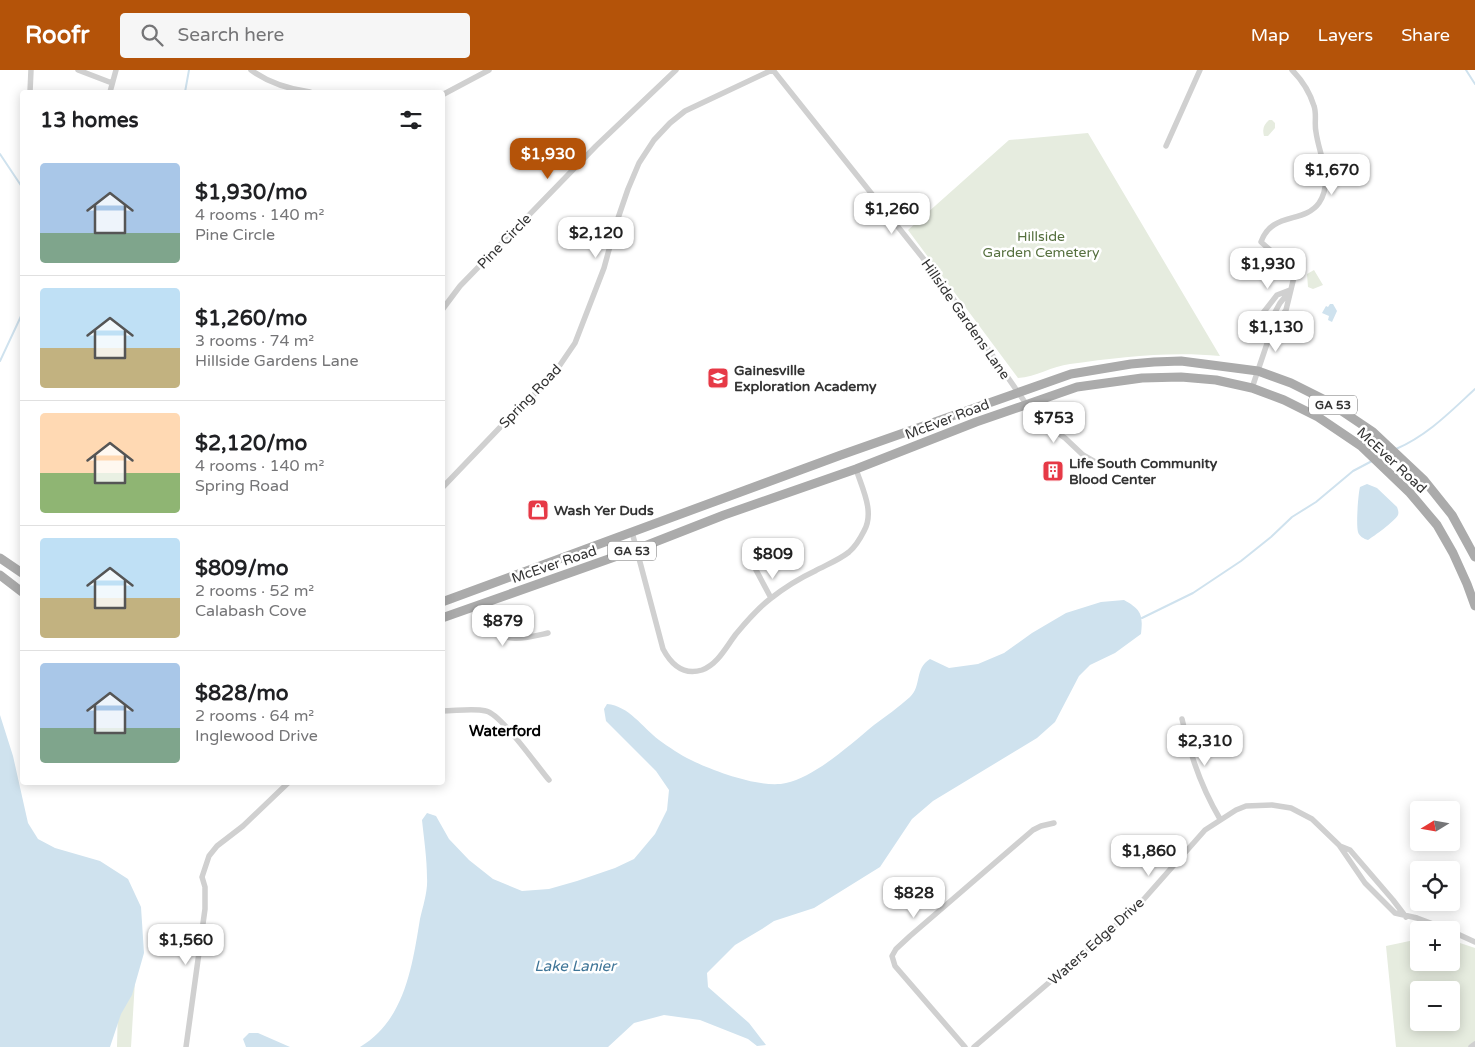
<!DOCTYPE html>
<meta charset="utf-8">
<style>
:root{--surface:#fff;--page:#f6f6f6;--text:#202124;--muted:#757577;--line:#e0e0e0;--accent:#b45309}
body{margin:0;font-family:"Varela Round",sans-serif;background:var(--page);color:var(--text);height:100vh;display:flex;flex-direction:column;font-size:19px;white-space:nowrap}
*{box-sizing:border-box;margin:0}
p{font-size:16px;color:var(--muted)}
.icon{flex:none;width:28px;height:28px;fill:none;stroke:currentColor;stroke-width:2;stroke-linecap:round;stroke-linejoin:round}
.map{position:relative;flex:1;overflow:hidden}
.side{position:absolute;left:20px;top:20px;width:425px;height:695px;display:flex;flex-direction:column;background:var(--surface);border-radius:5px;box-shadow:0 2px 12px #0003}
.side>*{flex:none}
.needle{width:32px;rotate:259deg}
.fabs{position:absolute;left:1410px;top:731px;display:grid;gap:10px}
.fabs a{display:grid;place-items:center;width:50px;height:50px;border-radius:5px;background:var(--surface);box-shadow:0 2px 12px #0003;font-size:25px}
.price{position:absolute;translate:-50% -42px;padding:0 11px;border-radius:10px;background:#fff;color:#222;font-size:16px;line-height:32px;filter:drop-shadow(0 1px 2px #0008)}
.price::after{content:'';position:absolute;left:50%;top:30px;width:15px;height:11px;margin-left:-8px;background:inherit;clip-path:polygon(0 0,100% 0,50% 100%)}
.price.selected{background:var(--accent);color:#fff}
ul{padding:0;list-style:none}
li{display:flex;align-items:center;gap:15px;height:125px;padding:0 20px}
li+li{border-top:1px solid var(--line)}
li span{display:grid;place-items:center;flex:none;width:140px;height:100px;border-radius:5px;color:#555}
li>.icon{margin-inline-start:auto}
span .icon{width:60px;height:60px;fill:#fffc;stroke-width:1}
li b{font-size:21px}
h2{display:flex;justify-content:space-between;align-items:center;height:60px;padding:0 20px;font-size:21px}
header{display:flex;align-items:center;gap:30px;box-sizing:border-box;height:70px;padding:0 25px;background:var(--accent);color:#fff}
header strong{font-size:24px}
nav{display:flex;gap:28px;margin-inline-start:auto;font-size:18px}
.search{width:350px;height:45px;background:var(--page);display:flex;align-items:center;gap:12px;box-sizing:border-box;padding:0 18px;border-radius:5px;color:var(--muted);font-size:19px}
.map>svg:first-child{display:block}
</style>
<header>
<strong>Roofr</strong>
<div class="search"><svg class="icon" aria-label="search" viewBox="0 0 24 24"><circle cx="10" cy="10" r="6"/><path d="M15 15l6 6"/></svg>Search here</div>
<nav><a>Map</a><a>Layers</a><a>Share</a></nav>
</header>
<div class="map">
<svg width="1475" height="977" viewBox="0 0 1475 977">
<rect width="100%" height="100%" fill="#fff"/>
<path fill="#e6ecdf" fill-rule="evenodd" d="M1269 50H1272L1275 53V58L1268 66H1264C1262 58 1264 55 1269 50Z
M1088 63 1220 286C1170 281 1120 287 1070 294 1052 296 1036 307 1018 308L908 160 1009 70Z
M1314 200 1323 215 1313 219 1308 217 1307 204Z
M1419 869V892H1451V870L1475 878V977H1396L1386 876ZM1419 920H1451V952H1419Z
M137 878 131 977H117L118 936Z"/>
<path fill="#cfe2ee" d="M1330 234H1333L1337 241 1332 252 1328 250 1329 246 1322 243 1326 236 1328 237Z
M1367 414 1377 418 1397 437C1398 440 1399 442 1398 445 1394 452 1374 466 1368 470 1364 469 1359 466 1358 462 1356 455 1358 425 1360 417Z
M1124 530C1142 540 1143 545 1141 564L1115 583 1090 595 1079 606 1055 652 1037 668 933 731 912 749 880 797 814 838 774 851 762 859 735 875 707 903 708 917 749 953 766 975 757 976 748 969 700 950 664 945 634 953 608 977H360C405 950 412 897 420 849 423 836 428 821 427 808 427 789 424 769 422 750L427 743 436 746 449 769 469 790 493 809 522 821 549 819 577 811 615 798 634 789 655 764 667 740 669 720 656 701 606 651 604 639 607 634C629 636 642 657 659 670 669 677 680 685 691 690 713 701 762 719 786 713 815 707 851 674 874 655 886 646 899 637 910 627 922 616 914 599 930 589L949 598 978 594 1004 583 1032 563 1066 543 1101 532Z
M0 645 13 686 28 753 38 769 55 778 100 791 128 809 141 837 144 883 132 925 121 944 110 977H0Z
M249 963H258L290 977H246L243 969Z"/>
<g fill="none" stroke-linecap="round" stroke-linejoin="round">
<path stroke="#cfe2ee" stroke-width="2" d="M1466 0 1475 14
M185 22 189 0
M0 84 22 117
M0 291 22 244
M1396 379C1428 365 1450 342 1475 319
M1378 388 1389 382
M1142 548 1193 523 1241 491 1271 467 1292 447 1316 432 1353 401 1372 391"/>
<path stroke="#d0d0d0" stroke-width="5.5" d="M78 0 112 13
M251 0C269 13 288 19 310 22
M773 0 938 207 1036 348 1065 368 1083 385 1097 393
M30 22 31 0
M110 22 116 0
M442 25 489 0
M1166 76 1200 0
M442 240 460 216 596 76 676 0
M1269 253 1280 233 1289 222
M1272 259 1263 243 1277 225 1290 220
M1252 318 1272 259 1286 240 1294 207 1291 198 1261 172C1272 141 1304 154 1319 133 1334 111 1319 85 1316 62 1314 54 1317 44 1314 36 1310 23 1301 9 1292 0
M442 418 509 348 539 320 560 295 575 273 604 198 616 154 628 119 639 93 654 70 670 53 685 41 772 0
M632 462 663 579C671 594 683 606 702 600 718 594 726 577 736 564 746 552 757 539 770 529 784 518 800 508 815 501 826 495 839 490 849 482 856 476 860 469 864 461 875 442 862 418 856 399
M756 500 771 528
M473 537C486 542 484 546 491 557 504 575 530 567 548 563
M442 641C456 641 473 638 486 641 501 644 537 696 549 710
M1182 649C1190 685 1201 717 1220 749
M1340 776 1350 780 1393 830 1406 847
M1451 861 1475 872
M186 977 205 839V817L202 807 209 786 217 776 243 756 289 712
M965 977 895 896 892 886 896 879 910 866 1033 760 1041 756 1054 753
M974 977 1136 838 1205 760 1236 740 1246 736 1272 735 1291 738 1312 749 1339 775 1365 813 1395 843 1417 848 1449 860
M1471 977 1475 974"/>
<path stroke="#ababab" stroke-width="9" d="M0 488 22 503
M0 505 22 522
M442 532 841 385 1071 304 1131 294 1154 292 1181 291 1258 301 1291 313 1327 331 1373 362 1424 410 1452 445 1475 487
M442 548 637 479 724 445 856 399 976 352 1077 317 1142 308 1181 307 1216 310 1252 318 1284 330 1318 347 1361 376 1410 423 1437 455 1453 483 1467 514 1475 536"/>
</g>
<defs>
<g id="school-square" transform="scale(1.125)"><rect x="-9" y="-9" width="18" height="18" rx="4" fill="#e63946" stroke="#fff"/><path d="M0-5L7-2L0 1L-7-2ZM-4 1L0 2.5L4 1V4Q0 6-4 4Z" fill="#fff"/></g>
<g id="building-square" transform="scale(1.125)"><rect x="-9" y="-9" width="18" height="18" rx="4" fill="#e63946" stroke="#fff"/><path d="M-4-6H4V6H1V3H-1V6H-4ZM-2.5-4.3h1.7v1.8h-1.7ZM.8-4.3h1.7v1.8H.8ZM-2.5-1h1.7V.8h-1.7ZM.8-1h1.7V.8H.8Z" fill="#fff"/></g>
<g id="shop-square" transform="scale(1.125)"><rect x="-9" y="-9" width="18" height="18" rx="4" fill="#e63946" stroke="#fff"/><path d="M-5-2.5h2.3a2.7 3.5 0 0 1 5.4 0H5L5.5 6h-11ZM-1.5-2.5h3a1.5 2.3 0 0 0-3 0Z" fill="#fff"/></g>
</defs>
<g fill-rule="evenodd">
<use href="#school-square" x="718" y="308"/>
<use href="#building-square" x="1053" y="401"/>
<use href="#shop-square" x="538" y="440"/>
</g>
<g text-anchor="middle" stroke-width="5" stroke-linejoin="round" paint-order="stroke">
<g fill="#fff" stroke="#707070" stroke-width="1">
<rect x="1309" y="325.5" width="48" height="19" rx="4"/>
<rect x="608" y="471.5" width="48" height="19" rx="4"/>
</g>
<g font-size="12" font-weight="bold" fill="#333">
<text x="1333" y="339">GA 53</text>
<text x="632" y="485">GA 53</text>
</g>
<g font-size="14" fill="#56703f" stroke="#fff">
<text x="1041" y="171">Hillside<tspan x="1041" dy="16">Garden Cemetery</tspan></text>
</g>
<g font-size="14" fill="#333" stroke="#fff">
<text transform="translate(504 171) rotate(-46)" y="5">Pine Circle</text>
<text transform="translate(966 249) rotate(55)" y="5">Hillside Gardens Lane</text>
<text transform="translate(530 326) rotate(-46)" y="5">Spring Road</text>
<text transform="translate(947 349) rotate(-21)" y="5">McEver Road</text>
<text transform="translate(1392 390) rotate(43)" y="5">McEver Road</text>
<text transform="translate(554 494) rotate(-19)" y="5">McEver Road</text>
<text transform="translate(1096 871) rotate(-42)" y="5">Waters Edge Drive</text>
</g>
<g font-size="14" font-weight="bold" fill="#333" stroke="#fff" text-anchor="start">
<text x="734" y="305">Gainesville<tspan x="734" dy="16">Exploration Academy</tspan></text>
<text x="1069" y="398">Life South Community<tspan x="1069" dy="16">Blood Center</tspan></text>
<text x="554" y="445">Wash Yer Duds</text>
</g>
<g font-size="15" font-weight="bold" fill="#000" stroke="#fff">
<text x="505" y="666">Waterford</text>
</g>
<g font-size="15" font-style="italic" fill="#3f7597" stroke="#fff">
<text x="575" y="901">Lake Lanier</text>
</g>
</g>
</svg>
<div class="fabs">
<a><svg class="needle" viewBox="-14 -14 28 28"><path d="M0-13l5 13h-10z" fill="#e53935"/><path d="M0 13l5-13h-10z" fill="#757577"/></svg></a>
<a><svg class="icon" aria-label="locate" viewBox="0 0 24 24"><circle cx="12" cy="12" r="6"/><path d="M12 2v4M12 18v4M2 12h4M18 12h4"/></svg></a>
<a>+</a>
<a>−</a>
</div>
<b class="price selected" style="left:548px;top:110px">$1,930</b>
<b class="price" style="left:1332px;top:126px">$1,670</b>
<b class="price" style="left:892px;top:165px">$1,260</b>
<b class="price" style="left:596px;top:189px">$2,120</b>
<b class="price" style="left:1268px;top:220px">$1,930</b>
<b class="price" style="left:1276px;top:283px">$1,130</b>
<b class="price" style="left:1054px;top:374px">$753</b>
<b class="price" style="left:773px;top:510px">$809</b>
<b class="price" style="left:503px;top:577px">$879</b>
<b class="price" style="left:1205px;top:697px">$2,310</b>
<b class="price" style="left:1149px;top:807px">$1,860</b>
<b class="price" style="left:914px;top:849px">$828</b>
<b class="price" style="left:186px;top:896px">$1,560</b>
<section class="side">
<h2>13 homes<svg class="icon" aria-label="filters" viewBox="0 0 24 24"><path d="M4 7h16M4 17h16"/><circle cx="9" cy="7" r="2"/><circle cx="15" cy="17" r="2"/></svg></h2>
<ul>
<li><span style="background:linear-gradient(#a9c7e8 70%,#7fa58c 0)"><svg class="icon" aria-label="home" viewBox="0 0 24 24"><path d="M3 11l9-7 9 7M6 9v11h12V9"/></svg></span><div><b>$1,930/mo</b><p>4 rooms · 140 m²</p><p>Pine Circle</p></div></li>
<li><span style="background:linear-gradient(#bfe0f5 60%,#c2b280 0)"><svg class="icon" aria-label="home" viewBox="0 0 24 24"><path d="M3 11l9-7 9 7M6 9v11h12V9"/></svg></span><div><b>$1,260/mo</b><p>3 rooms · 74 m²</p><p>Hillside Gardens Lane</p></div></li>
<li><span style="background:linear-gradient(#ffd9b3 60%,#8fb573 0)"><svg class="icon" aria-label="home" viewBox="0 0 24 24"><path d="M3 11l9-7 9 7M6 9v11h12V9"/></svg></span><div><b>$2,120/mo</b><p>4 rooms · 140 m²</p><p>Spring Road</p></div></li>
<li><span style="background:linear-gradient(#bfe0f5 60%,#c2b280 0)"><svg class="icon" aria-label="home" viewBox="0 0 24 24"><path d="M3 11l9-7 9 7M6 9v11h12V9"/></svg></span><div><b>$809/mo</b><p>2 rooms · 52 m²</p><p>Calabash Cove</p></div></li>
<li><span style="background:linear-gradient(#a9c7e8 65%,#7fa58c 0)"><svg class="icon" aria-label="home" viewBox="0 0 24 24"><path d="M3 11l9-7 9 7M6 9v11h12V9"/></svg></span><div><b>$828/mo</b><p>2 rooms · 64 m²</p><p>Inglewood Drive</p></div></li>
</ul>
</section>
</div>
